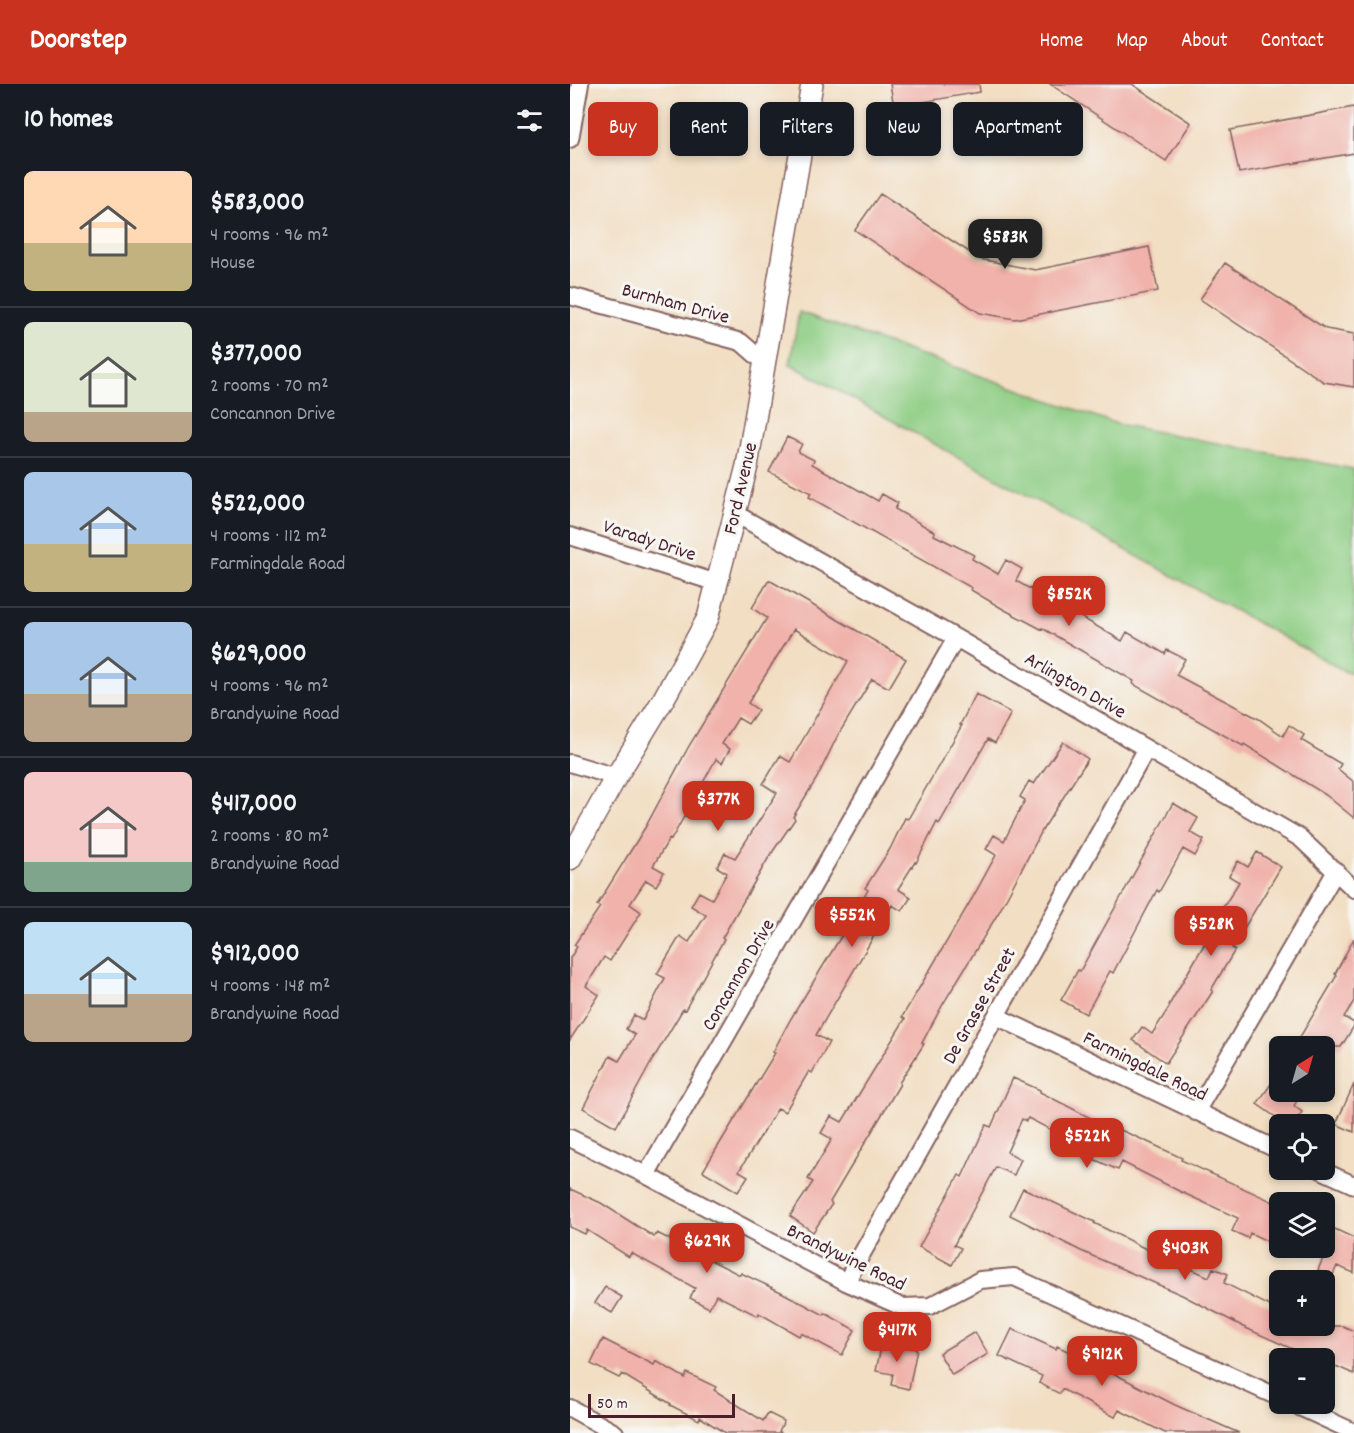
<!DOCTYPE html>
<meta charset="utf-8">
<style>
:root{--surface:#171b24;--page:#242831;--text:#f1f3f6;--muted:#9ea1a6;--line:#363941;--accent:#c8321e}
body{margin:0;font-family:Dekko,sans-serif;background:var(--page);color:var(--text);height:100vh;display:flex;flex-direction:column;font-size:22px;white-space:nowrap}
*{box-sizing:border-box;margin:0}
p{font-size:20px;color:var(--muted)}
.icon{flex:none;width:33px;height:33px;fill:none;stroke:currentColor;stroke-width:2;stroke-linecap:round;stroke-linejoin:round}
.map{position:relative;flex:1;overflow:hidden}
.drawer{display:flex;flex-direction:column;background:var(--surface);width:570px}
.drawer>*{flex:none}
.hud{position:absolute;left:18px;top:18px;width:570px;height:54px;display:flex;gap:12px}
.needle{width:39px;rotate:37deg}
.buttons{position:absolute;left:699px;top:952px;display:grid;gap:12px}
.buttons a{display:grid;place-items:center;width:66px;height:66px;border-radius:9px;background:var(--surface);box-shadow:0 3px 9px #0003;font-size:30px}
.scale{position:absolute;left:18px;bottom:15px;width:147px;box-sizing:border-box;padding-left:6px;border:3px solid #4a1f2b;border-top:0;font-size:16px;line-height:21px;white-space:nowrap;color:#4a1f2b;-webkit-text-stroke:4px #f6f6f2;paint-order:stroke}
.price{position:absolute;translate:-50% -51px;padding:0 14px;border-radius:12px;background:var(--accent);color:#fff;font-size:20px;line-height:39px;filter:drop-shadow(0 2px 3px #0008)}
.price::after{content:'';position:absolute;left:50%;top:36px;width:18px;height:14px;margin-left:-9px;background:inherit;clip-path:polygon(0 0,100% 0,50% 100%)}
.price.active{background:#222;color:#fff}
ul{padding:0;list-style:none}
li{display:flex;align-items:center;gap:18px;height:150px;padding:0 24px}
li+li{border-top:2px solid var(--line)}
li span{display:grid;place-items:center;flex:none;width:168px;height:120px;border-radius:9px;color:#555}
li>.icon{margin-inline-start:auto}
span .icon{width:72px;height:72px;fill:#fffc;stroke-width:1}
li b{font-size:26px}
h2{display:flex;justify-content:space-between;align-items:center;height:72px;padding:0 24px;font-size:26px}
.pill{padding:0 21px;border-radius:9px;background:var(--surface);box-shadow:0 3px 9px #0003;font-size:21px;line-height:54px}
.pill.active{background:var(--accent);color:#fff}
header{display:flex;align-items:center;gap:36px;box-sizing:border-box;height:84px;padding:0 30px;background:var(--accent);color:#fff}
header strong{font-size:28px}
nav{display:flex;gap:33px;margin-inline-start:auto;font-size:21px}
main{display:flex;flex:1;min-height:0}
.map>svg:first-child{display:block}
</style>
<header>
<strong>Doorstep</strong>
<nav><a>Home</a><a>Map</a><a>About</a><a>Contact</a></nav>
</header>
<main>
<section class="drawer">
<h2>10 homes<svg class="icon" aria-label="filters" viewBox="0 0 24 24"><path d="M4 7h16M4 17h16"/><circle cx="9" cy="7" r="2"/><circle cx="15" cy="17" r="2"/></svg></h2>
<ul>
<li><span style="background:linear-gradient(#ffd9b3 60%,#c2b280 0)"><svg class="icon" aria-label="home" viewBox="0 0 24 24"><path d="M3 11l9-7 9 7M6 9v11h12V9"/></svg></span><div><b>$583,000</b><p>4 rooms · 96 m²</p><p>House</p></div></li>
<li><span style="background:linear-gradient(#dfe7d0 75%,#b9a48a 0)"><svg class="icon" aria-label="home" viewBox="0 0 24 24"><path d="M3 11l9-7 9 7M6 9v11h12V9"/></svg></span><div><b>$377,000</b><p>2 rooms · 70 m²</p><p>Concannon Drive</p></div></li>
<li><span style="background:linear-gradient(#a9c7e8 60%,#c2b280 0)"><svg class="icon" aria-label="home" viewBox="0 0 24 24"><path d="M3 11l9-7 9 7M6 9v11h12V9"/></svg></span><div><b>$522,000</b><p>4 rooms · 112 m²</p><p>Farmingdale Road</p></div></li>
<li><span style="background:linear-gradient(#a9c7e8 60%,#b9a48a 0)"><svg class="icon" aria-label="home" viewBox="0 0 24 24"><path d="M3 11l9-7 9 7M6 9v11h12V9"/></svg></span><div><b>$629,000</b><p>4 rooms · 96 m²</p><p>Brandywine Road</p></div></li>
<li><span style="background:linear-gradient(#f6c9c9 75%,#7fa58c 0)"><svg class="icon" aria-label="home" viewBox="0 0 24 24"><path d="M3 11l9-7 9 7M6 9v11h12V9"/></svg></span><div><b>$417,000</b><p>2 rooms · 80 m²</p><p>Brandywine Road</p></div></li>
<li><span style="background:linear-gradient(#bfe0f5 60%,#b9a48a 0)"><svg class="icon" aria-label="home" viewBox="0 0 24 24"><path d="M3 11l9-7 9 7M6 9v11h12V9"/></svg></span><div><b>$912,000</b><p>4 rooms · 148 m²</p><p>Brandywine Road</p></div></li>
</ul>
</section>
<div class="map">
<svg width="784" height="1349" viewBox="0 0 784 1349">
<rect width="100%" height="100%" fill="#f6f6f2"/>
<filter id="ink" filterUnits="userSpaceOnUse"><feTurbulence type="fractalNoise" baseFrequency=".0167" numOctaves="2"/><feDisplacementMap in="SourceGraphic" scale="12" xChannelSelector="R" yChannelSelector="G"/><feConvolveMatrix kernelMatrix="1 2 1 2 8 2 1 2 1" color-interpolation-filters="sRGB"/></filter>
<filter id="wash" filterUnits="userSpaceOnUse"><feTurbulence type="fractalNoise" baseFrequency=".008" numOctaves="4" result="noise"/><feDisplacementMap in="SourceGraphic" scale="24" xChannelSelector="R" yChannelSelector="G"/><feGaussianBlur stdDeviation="1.35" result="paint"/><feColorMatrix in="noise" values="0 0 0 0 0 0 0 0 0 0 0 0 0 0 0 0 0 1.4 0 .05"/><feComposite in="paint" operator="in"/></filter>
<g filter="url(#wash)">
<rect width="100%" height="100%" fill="#f2dec3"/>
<path fill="#8ecd84" stroke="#6c7658" stroke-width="1.5" d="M229 228 547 340 784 385V585L778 589 220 280Z"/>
<g id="blocks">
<path fill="#f0b2aa" d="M320 0H409L410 8 324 23Z
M480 0H562L621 39 596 77Z
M784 23V69L669 89 660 46Z
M310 110 410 175 465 186 579 163 588 207 445 235 410 229 285 146Z
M655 179 756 245 784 250V303L754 298 630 215Z
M217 353 232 360 228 368 244 376 242 380 308 417 312 410 328 419 325 425 365 448 364 451 404 471 402 475 428 490 436 476 452 485 446 497 497 526V525L552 557 557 548 595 570 597 566 615 575 606 591 689 635 713 652 719 641 734 651 731 656 771 680 768 685 784 698V734L756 711 674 660 673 662 563 600 564 597 472 544 471 545 433 525 401 506 402 504 239 413 241 409 199 388Z
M199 496 336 575 319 604 302 595 268 651 247 694 223 733 225 735 199 773 152 854 154 855 115 926 113 925 83 975 46 1043 13 1024 40 972 49 977 65 951 56 945 64 931 73 936 95 894 87 890 110 852 119 858 136 831 121 822 129 808 142 815 157 789 147 783 155 769 165 774 207 709 193 700 210 672 220 678 278 577 224 545 178 619 188 626 178 640 168 634 152 660 160 665 152 679 146 675 101 756 99 755 83 782 94 788 86 802 76 796 60 820 71 828 40 877 34 873 16 902 29 911 0 956V874L7 863 4 861 30 823 27 821 76 742 119 662 197 534 182 524Z
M406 610 441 629 425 659 418 655 369 740 367 738 346 779 345 778 328 805 341 813 332 827 322 821 246 951 259 958 242 989 239 987 215 1028 208 1024 169 1087 178 1092 168 1108 133 1087 205 969 203 968 220 936 275 846 298 806 295 804 320 765 335 734 338 735 361 695 392 641H390Z
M493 658 518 675 473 745 429 828 373 920 352 959 354 960 329 999 330 1000 260 1118 262 1120 243 1148 220 1132 243 1098 238 1095 262 1055 251 1049 261 1032 272 1038 335 935 332 933 403 813 426 771 416 765 424 751 434 757 455 716 450 713 459 697 464 700Z
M603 719 628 734 620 748 634 756 625 772 613 765 589 808 587 806 543 889 540 887 516 930 491 916 508 886 510 887Z
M687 768 711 783 662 864 665 866 641 906 643 907 596 979 563 956 572 943 582 950 600 922 599 921 646 840 644 838 669 798 659 792 668 777 678 783Z
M784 854V917L774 933 784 939V942L771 963H724L767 891 765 890Z
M710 987V1008H732L724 1022 732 1028 723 1041H717L687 1020Z
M443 994 470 1006V1008L536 1042 537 1040 580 1059 612 1074 611 1076 710 1121V1163L680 1149 678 1154 662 1147 668 1134 609 1107 552 1078 548 1086 521 1074 524 1068 458 1034 456 1037 452 1035 437 1068 451 1075 444 1091 426 1083 384 1161 391 1164 382 1181 349 1163 389 1091 392 1093 416 1041 421 1043Z
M784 1000V1048L766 1040Z
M453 1104 525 1138 524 1139 580 1167 581 1164 613 1179 612 1181 639 1193 643 1184 658 1190 654 1199 710 1227V1242H773L784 1247V1290L754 1277V1275H749L727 1267 671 1242H672L612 1211 511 1167 440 1131Z
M0 1105 31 1119 84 1153 87 1149 170 1191 171 1189 213 1209 254 1231 255 1229 285 1246 272 1271 231 1249 229 1252 189 1229 188 1232 146 1211 139 1224 120 1214 125 1204 61 1169 59 1173 17 1146 15 1150 0 1143Z
M754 1140 784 1154V1189L767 1182 762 1193 748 1186 754 1172Z
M35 1203 52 1213 42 1229 25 1219Z
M442 1245 486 1265 487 1262 531 1283 605 1321 669 1349H595L549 1326 545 1333 492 1305 490 1310 469 1299 472 1292 429 1272Z
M405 1248 418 1270 382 1291 369 1269Z
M33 1255 84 1281 86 1277 115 1294 117 1289 146 1303 144 1306 193 1337 198 1329 214 1337 209 1347 212 1349H155L130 1333 129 1336 100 1321 101 1320 52 1290 49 1294 21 1280Z
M312 1258 347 1265 339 1305 321 1301 323 1290 306 1287Z"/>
</g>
</g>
<g filter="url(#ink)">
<use href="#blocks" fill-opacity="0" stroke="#856260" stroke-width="1.5"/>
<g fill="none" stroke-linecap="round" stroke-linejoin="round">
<g stroke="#856260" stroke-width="20">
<path id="minor" d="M0 55 10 0
M0 212 171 258 194 278
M164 429 386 554 730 754 784 805
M0 452 147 499
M0 679 46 693
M426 932 710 1067
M626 1028 766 787
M0 1054 76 1091 276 1198 332 1223 360 1222 410 1196 444 1193 710 1314
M751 1086 784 1101
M76 1091 386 554
M276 1198 576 666
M723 1320 784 1348
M0 1324 45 1349"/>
</g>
<g stroke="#856260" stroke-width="24">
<path id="tertiary" d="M0 775 46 693 93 616 138 534 177 382 242 0"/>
</g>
<use href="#minor" stroke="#fff" stroke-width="16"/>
<use href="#tertiary" stroke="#fff" stroke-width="21"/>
</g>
</g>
<g text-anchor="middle" stroke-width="6" stroke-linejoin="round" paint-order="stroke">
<g font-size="20" fill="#4a1f2b" stroke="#f6f6f2">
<text transform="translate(106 218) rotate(15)" y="7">Burnham Drive</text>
<text transform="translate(169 404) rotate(-77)" y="7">Ford Avenue</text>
<text transform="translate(80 455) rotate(18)" y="7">Varady Drive</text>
<text transform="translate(506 600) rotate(30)" y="7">Arlington Drive</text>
<text transform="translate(167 890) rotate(-60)" y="7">Concannon Drive</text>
<text transform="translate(408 921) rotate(-61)" y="7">De Grasse Street</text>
<text transform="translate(576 981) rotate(26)" y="7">Farmingdale Road</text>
<text transform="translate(277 1172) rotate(26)" y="7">Brandywine Road</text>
</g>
</g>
</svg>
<div class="buttons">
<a><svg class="needle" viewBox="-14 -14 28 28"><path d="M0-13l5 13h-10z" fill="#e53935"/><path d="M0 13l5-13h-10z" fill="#9ea1a6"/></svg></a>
<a><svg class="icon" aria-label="locate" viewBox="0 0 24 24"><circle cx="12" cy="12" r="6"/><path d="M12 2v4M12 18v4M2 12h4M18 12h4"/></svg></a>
<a><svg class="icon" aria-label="layers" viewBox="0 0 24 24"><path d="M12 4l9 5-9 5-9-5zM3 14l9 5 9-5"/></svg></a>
<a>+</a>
<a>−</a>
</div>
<div class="scale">50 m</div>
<b class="price active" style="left:435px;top:186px">$583K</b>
<b class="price" style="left:499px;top:543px">$852K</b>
<b class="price" style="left:148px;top:748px">$377K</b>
<b class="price" style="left:282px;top:864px">$552K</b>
<b class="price" style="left:641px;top:873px">$528K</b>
<b class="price" style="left:517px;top:1085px">$522K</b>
<b class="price" style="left:137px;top:1190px">$629K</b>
<b class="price" style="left:615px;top:1197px">$403K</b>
<b class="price" style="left:327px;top:1279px">$417K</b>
<b class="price" style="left:532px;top:1303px">$912K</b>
<div class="hud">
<a class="pill active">Buy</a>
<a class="pill">Rent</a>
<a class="pill">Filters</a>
<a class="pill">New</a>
<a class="pill">Apartment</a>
</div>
</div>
</main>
